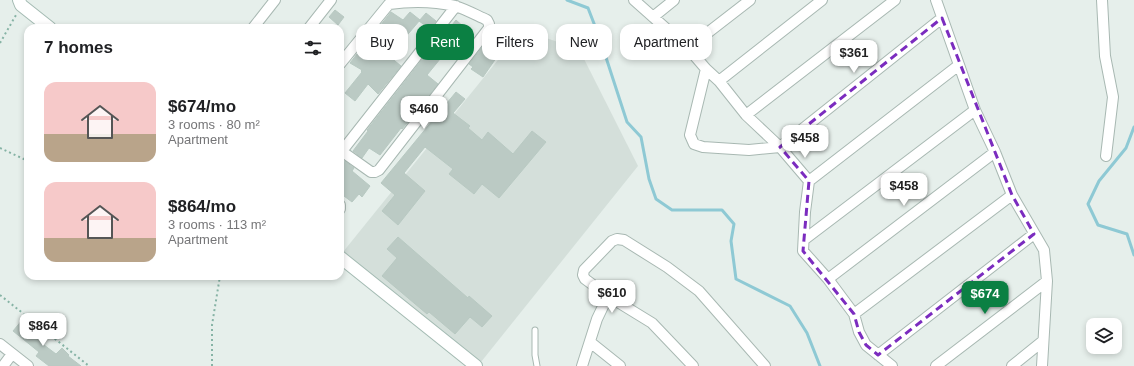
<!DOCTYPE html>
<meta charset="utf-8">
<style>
:root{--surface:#fff;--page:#f2f2f2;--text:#202124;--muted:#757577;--accent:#0b8043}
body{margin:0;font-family:Helvetica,sans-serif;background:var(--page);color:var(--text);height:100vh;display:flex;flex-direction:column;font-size:15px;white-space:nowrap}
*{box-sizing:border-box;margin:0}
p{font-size:13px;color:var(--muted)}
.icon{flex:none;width:22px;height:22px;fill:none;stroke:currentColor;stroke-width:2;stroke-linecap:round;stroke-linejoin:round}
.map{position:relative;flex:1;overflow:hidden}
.sheet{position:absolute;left:24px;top:24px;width:320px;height:256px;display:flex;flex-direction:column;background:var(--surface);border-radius:12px;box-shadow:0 2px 6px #0003}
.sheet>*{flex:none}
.guide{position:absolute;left:356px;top:24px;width:380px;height:36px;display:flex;gap:8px}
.buttons{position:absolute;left:1086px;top:318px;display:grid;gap:8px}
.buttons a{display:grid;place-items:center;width:36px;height:36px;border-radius:8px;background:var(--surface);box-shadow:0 2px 6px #0003;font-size:20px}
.price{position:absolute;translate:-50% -34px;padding:0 9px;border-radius:8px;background:#fff;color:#222;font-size:13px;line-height:26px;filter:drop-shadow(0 1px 2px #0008)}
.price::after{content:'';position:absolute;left:50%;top:24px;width:12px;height:9px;margin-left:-6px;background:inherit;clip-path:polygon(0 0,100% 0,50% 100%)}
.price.on{background:var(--accent);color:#fff}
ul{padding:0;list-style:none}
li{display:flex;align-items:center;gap:12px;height:100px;padding:0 20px}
li span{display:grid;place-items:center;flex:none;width:112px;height:80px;border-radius:12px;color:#555}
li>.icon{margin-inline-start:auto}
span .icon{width:48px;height:48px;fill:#fffc;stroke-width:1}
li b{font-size:17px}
h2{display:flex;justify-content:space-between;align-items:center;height:48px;padding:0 20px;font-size:17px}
.pill{padding:0 14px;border-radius:12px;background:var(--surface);box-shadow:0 2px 6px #0003;font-size:14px;line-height:36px}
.pill.on{background:var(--accent);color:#fff}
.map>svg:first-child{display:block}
</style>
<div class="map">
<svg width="1134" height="366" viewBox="0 0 1134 366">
<rect width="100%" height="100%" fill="#e6efeb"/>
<path fill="#d4dfda" d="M522 30 579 49 638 166 481 362 343 252Z"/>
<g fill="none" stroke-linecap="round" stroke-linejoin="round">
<path stroke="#8ec9d4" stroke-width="3" d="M567 0 588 8 600 39 627 122 641 137 649 179 656 199 672 210H722L734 224 731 241 736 279 790 306 807 333 820 366
M1134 127 1126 148 1099 181 1088 204 1098 225 1127 234 1134 255"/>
</g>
<path fill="#bbcac4" stroke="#b8c9c2" d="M335 10 344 17 338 25 329 17Z
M391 12 403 20 410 12 420 20 403 40 404 41 389 56 401 66 378 94 368 84 355 101 345 93 362 72 361 71 362 70 350 63 357 54 360 56 379 33 376 31Z
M426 13 436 21 430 29 419 21Z
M456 20 465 28 462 30 473 38 459 56 449 48 427 75 438 84 412 117 402 129 401 128 380 155 369 148 362 158 353 151 368 131 367 130 446 29 448 30Z
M489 43 501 51 483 77 471 69 473 67 469 64 484 45 486 47Z
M456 92 465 99 453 113 470 126 468 128 482 140 488 132 513 154 532 131 546 142 499 198 482 184 474 194 449 174 453 169 425 147 404 173 425 191 398 225 382 211 395 195 381 183Z
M340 160 344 163 345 161 354 168 352 171 370 186 362 197 359 194 352 202 340 193Z
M398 237 468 298 469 296 492 316 482 327 470 317 455 334 429 312 427 314 382 276 397 258 387 249Z
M23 319 45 336 40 342 56 354 62 348 69 355 68 356 81 366H49L36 356 39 352 13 331Z"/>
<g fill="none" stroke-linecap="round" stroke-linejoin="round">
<g stroke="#a8b8b2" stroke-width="7">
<path id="lane" d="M535 330V355L537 366"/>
</g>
<g stroke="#a8b8b2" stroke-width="12">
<path id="street" d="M634 0 688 48 706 69 719 81 746 115 780 147 809 181 805 212 803 251 828 279 854 314 859 332 866 345 892 366
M936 0 975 110 995 152 1012 195 1044 250 1047 281 1042 366
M1102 0 1105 56 1113 97 1106 156
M653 17 674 0
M253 28 275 0
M309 28 331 0
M688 48 750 0
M340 64 389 4C411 1 433 1 455 6 465 9 476 15 487 20L489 24V28L379 170 375 172H371L340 150
M706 69 690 135 694 144 703 147 749 150 780 147 942 18
M719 81 822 0
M746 115 895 0
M342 151 456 6
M809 181 959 65
M340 205V209
M805 239 975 110
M828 279 995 152
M608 296 652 323 693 366
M854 314 1012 195
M590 342 620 366
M0 344 28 366
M878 355 1034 234
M3 366 12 354
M582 366 597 319 608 296 585 279 583 275 584 270 612 241 617 239 624 240 667 267 699 291 765 366
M936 366 1047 281
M1012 366 1043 341"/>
</g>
<g stroke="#a4bbb3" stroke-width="14">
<path id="secondary" d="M19 0 21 5 50 28
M340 257 476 366"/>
</g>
<path stroke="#86b3a5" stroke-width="2" stroke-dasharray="2 3" stroke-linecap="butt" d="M0 43 16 15
M0 148 28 161
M0 295 89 366
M212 366V325L220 276"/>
<use href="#lane" stroke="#fff" stroke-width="5"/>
<use href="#street" stroke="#fff" stroke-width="10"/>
<use href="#secondary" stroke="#fff" stroke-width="12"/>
</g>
<path fill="none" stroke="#7b2cbf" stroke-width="3" stroke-dasharray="8 5" stroke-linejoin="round" d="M942 18 1012 195 1034 234 878 355 866 345 859 332 854 314 803 251 809 181 780 147Z"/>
</svg>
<div class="buttons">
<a><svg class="icon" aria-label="layers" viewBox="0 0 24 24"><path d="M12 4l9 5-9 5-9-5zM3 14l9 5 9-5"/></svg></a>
</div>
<b class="price" style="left:854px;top:74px">$361</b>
<b class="price" style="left:424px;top:130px">$460</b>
<b class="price" style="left:805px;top:159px">$458</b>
<b class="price" style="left:904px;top:207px">$458</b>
<b class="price" style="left:612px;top:314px">$610</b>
<b class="price on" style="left:985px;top:315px">$674</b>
<b class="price" style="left:43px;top:347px">$864</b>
<div class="guide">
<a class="pill">Buy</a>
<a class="pill on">Rent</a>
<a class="pill">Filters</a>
<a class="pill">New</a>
<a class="pill">Apartment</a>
</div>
<section class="sheet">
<h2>7 homes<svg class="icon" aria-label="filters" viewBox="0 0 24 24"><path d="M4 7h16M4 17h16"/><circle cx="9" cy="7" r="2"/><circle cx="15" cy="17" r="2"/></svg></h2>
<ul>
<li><span style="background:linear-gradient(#f6c9c9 65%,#b9a48a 0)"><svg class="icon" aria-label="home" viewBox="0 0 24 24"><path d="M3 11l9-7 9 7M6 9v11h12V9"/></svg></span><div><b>$674/mo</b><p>3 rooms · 80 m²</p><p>Apartment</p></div></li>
<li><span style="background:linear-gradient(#f6c9c9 70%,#b9a48a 0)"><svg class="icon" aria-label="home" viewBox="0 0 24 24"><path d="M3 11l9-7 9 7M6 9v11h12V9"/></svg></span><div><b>$864/mo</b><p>3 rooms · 113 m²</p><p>Apartment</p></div></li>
</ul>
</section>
</div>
